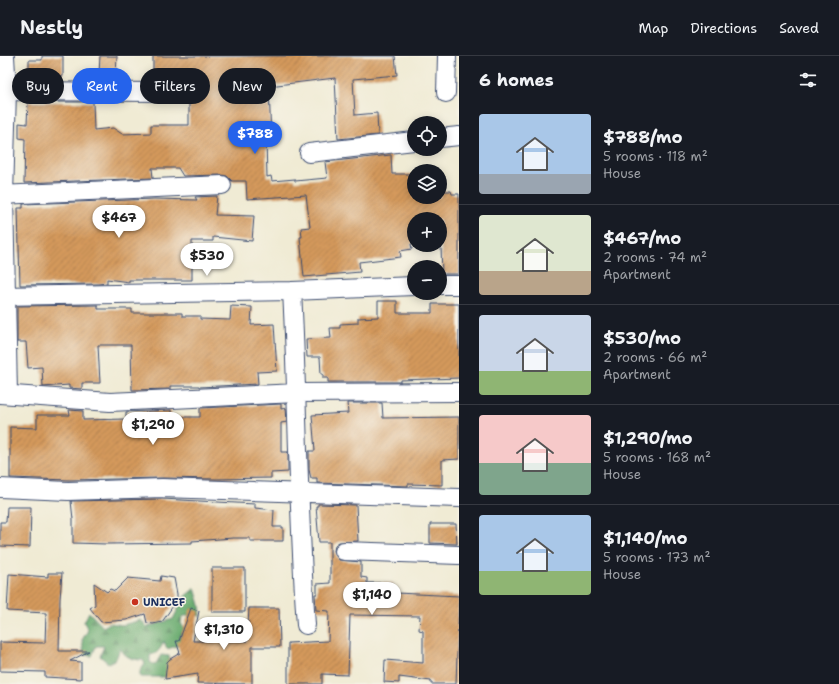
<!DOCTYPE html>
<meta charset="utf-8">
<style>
:root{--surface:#171b24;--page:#20242c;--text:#f1f3f6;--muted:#9ea1a6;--line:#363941;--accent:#2563eb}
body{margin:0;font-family:"Shantell Sans",sans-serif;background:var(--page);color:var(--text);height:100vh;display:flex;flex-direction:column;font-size:15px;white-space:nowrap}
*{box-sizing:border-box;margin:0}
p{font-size:13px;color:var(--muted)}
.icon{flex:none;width:22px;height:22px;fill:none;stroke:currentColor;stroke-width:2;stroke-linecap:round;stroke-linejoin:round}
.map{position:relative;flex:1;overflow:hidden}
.drawer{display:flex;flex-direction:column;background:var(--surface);width:380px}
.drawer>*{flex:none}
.top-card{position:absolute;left:12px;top:12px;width:380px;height:36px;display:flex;gap:8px}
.buttons{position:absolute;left:407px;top:60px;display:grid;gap:8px}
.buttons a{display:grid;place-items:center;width:40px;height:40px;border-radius:50%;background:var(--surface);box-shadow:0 2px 10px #0003;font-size:20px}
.price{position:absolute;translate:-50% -34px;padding:0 9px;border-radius:14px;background:#fff;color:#222;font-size:13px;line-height:26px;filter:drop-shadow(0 1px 2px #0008)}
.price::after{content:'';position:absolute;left:50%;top:24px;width:12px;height:9px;margin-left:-6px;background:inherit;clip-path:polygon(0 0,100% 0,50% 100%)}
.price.current{background:var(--accent);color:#fff}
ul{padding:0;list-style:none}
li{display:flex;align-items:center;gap:12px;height:100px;padding:0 20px}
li+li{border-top:1px solid var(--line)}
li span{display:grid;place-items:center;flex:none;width:112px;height:80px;border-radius:4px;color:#555}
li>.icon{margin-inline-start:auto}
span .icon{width:48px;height:48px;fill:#fffc;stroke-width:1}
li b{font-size:17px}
h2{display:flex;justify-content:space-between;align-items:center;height:48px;padding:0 20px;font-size:17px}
.pill{padding:0 14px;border-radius:18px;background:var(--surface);box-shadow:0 2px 10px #0003;font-size:14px;line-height:36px}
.pill.current{background:var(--accent);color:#fff}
header{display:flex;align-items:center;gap:24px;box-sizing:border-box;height:56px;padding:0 20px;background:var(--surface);border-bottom:1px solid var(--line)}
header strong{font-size:19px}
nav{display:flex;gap:22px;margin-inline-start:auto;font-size:14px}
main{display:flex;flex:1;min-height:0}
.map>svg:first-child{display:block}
</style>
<header>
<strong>Nestly</strong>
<nav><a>Map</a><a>Directions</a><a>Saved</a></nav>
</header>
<main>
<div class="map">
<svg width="459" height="628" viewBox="0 0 459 628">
<defs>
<pattern id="forest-firs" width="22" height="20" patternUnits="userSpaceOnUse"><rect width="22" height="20" fill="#6bac6f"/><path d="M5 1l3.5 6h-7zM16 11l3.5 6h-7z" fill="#578c5e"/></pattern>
<pattern id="building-hatch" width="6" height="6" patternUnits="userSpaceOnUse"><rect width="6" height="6" fill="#d4995c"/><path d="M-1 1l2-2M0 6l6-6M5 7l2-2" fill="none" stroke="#ab7d4f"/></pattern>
</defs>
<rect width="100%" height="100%" fill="#f7f3e8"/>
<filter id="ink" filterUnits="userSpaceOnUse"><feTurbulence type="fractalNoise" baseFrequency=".025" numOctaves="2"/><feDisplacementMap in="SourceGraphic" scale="8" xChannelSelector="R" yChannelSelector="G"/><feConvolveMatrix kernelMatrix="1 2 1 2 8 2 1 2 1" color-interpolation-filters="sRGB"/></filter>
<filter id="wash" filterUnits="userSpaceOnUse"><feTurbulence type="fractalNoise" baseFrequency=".012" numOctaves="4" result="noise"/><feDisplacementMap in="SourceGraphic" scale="16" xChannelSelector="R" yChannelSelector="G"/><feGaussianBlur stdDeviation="0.9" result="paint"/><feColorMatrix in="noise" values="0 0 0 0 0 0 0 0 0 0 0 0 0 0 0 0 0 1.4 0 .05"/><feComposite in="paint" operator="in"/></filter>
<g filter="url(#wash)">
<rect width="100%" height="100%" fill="#f0ebd4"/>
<path fill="url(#forest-firs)" stroke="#436e66" d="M195 532 200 549 201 561 195 557 182 561 181 567 184 573 180 580V589L167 593 164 585C161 592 158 598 150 599V606L155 609 161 599 169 600 170 609 166 621H140V615L145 608 143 604C132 604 125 601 120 592L116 603 108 607 100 600 104 590H96L92 600 84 599 82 584 88 574 84 566 89 556 103 571 110 567 122 569 141 564 147 571 173 563 184 541Z"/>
<g id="blocks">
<path fill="url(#building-hatch)" d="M42 0H63V20H29V4H42Z
M100 0H117L116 18H99Z
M153 0H395L397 19 353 23 355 59 377 57 378 79 338 83 335 22 269 30 271 84H266L267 121 271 120 272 125 295 123V125L327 122 325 106 391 99 392 118H414V141H440V135H451L452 138H459V218H442L440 163H414V188H411L412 193 400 195 401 201 359 206 360 216 304 221 300 181H302L301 172 310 171 306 139 247 143 246 125H232L227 120 222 119 183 120 178 112H152L153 122 24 127 25 83 19 82V67L27 68 28 46H93L94 74 113 72 122 78 151 77V69H189V19L153 18Z
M217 140 215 159 254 160 252 185 213 181V185H192V224H129V226L107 223V227L98 228 20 229 18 152H23V148L154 143 197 144 195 141Z
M378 245H397V257H432V248H459V322L401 324V326H328V322H323V318H321L320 301H307L306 283 331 282 330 272H340V268L358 267V262L378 261Z
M98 249V253H132V257H182V260H200V263L230 264 231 250 252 251 251 269 274 268 277 315 257 316 258 328 199 331V330H170V333L132 334 131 289H98L100 327H82V333L69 332V329L43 331 42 311 28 312 26 286H17V250Z
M347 347H382L383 362 459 361V403L442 404V429L408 428V430L317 427V422H311L309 414V395H315L312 359 348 357Z
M281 348V353L286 352 287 366 281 367V396H288V416L271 417V422L215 423 162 422 70 424 10 422V371L37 372V359H70L69 354 83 355V364L126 363V356L171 354V361H200V352Z
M162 443 255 448V452L274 454 273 471H283V485H250V482H233L192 485V487L107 488 73 487V463L71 445Z
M318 448 356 449 358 485 339 486 335 489 334 495 339 504 361 506V521L367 522V527H393V532H396V537L459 540 456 628H431V625L399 621V627L384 626 385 604 423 607V575L419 574 420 560 350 559 348 619 322 618V628H288V587L328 585 329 555 316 554 315 538H317V528L330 527V486H319L316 450H318Z
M7 451H31L30 491 0 490V466H6Z
M430 468H456L457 488 430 487Z
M212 512H245V556H212Z
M48 517H62L60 543 59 595H89L70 605 81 606V623L45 621V616L0 615V586L45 587 46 557 7 555 9 518 48 521Z
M161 520 174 522 177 538V544L162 566 153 568 147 567 145 558 126 564 101 566 90 552 95 549 94 527 107 536 110 533 115 535 128 522 160 525Z
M191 552 199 555 193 585H247L249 552H279L280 591H252V628L197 627 198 618 165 623 167 606 170 603 180 597 176 585H179Z"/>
</g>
</g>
<g filter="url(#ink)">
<use href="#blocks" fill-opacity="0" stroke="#3b4b70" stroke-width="1"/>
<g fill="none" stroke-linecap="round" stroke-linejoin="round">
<g stroke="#3b4b70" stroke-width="20">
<path id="minor" d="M5 0 7 35 4 139 8 338
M0 35 166 36
M446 37 447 0
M440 82 459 80
M309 97 414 85
M0 139 222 129
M440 229H459
M292 235C298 346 298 458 306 569
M0 240 292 235 414 230
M0 338 110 346 297 337 459 336
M0 432 68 435 162 432 459 442
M344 495 459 499"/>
</g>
<use href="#minor" stroke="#fff" stroke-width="18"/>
</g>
</g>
<circle fill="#c8321e" stroke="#f7f3e8" stroke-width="1.5" cx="135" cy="546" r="4"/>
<g text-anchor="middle" stroke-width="3" stroke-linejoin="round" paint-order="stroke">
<g font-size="11" font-weight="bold" fill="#1b2f5e" stroke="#f7f3e8" text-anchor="start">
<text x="143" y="550">UNICEF</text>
</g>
</g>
</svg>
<div class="buttons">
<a><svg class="icon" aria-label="locate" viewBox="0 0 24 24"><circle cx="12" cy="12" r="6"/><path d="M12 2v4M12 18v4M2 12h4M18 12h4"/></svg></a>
<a><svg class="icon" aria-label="layers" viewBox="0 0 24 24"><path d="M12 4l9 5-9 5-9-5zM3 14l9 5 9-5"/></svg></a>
<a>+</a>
<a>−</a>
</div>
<b class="price current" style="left:255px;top:99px">$788</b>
<b class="price" style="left:119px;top:183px">$467</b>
<b class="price" style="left:207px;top:221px">$530</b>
<b class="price" style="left:153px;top:390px">$1,290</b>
<b class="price" style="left:372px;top:560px">$1,140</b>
<b class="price" style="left:224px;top:595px">$1,310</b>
<div class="top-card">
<a class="pill">Buy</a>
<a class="pill current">Rent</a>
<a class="pill">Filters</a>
<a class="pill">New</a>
</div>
</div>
<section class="drawer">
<h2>6 homes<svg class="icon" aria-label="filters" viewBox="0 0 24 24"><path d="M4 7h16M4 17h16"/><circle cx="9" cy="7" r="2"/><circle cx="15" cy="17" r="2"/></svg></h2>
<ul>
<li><span style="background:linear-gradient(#a9c7e8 75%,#9aa5b1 0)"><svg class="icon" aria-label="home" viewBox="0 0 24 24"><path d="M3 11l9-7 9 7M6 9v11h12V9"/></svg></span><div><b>$788/mo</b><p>5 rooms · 118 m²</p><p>House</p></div></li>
<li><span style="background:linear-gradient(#dfe7d0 70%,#b9a48a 0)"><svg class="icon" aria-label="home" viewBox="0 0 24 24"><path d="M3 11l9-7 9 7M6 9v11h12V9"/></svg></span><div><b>$467/mo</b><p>2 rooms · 74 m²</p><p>Apartment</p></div></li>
<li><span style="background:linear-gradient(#c9d6e8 70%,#8fb573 0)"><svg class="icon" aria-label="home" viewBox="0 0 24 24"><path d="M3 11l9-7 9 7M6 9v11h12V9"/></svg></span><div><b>$530/mo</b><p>2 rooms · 66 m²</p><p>Apartment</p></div></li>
<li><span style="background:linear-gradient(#f6c9c9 60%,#7fa58c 0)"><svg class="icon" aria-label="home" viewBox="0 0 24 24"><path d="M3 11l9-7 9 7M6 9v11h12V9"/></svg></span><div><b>$1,290/mo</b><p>5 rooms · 168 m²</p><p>House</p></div></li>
<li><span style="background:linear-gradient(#a9c7e8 70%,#8fb573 0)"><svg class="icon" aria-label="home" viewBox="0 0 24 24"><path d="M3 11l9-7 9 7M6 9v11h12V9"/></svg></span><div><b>$1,140/mo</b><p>5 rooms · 173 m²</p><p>House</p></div></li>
</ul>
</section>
</main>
